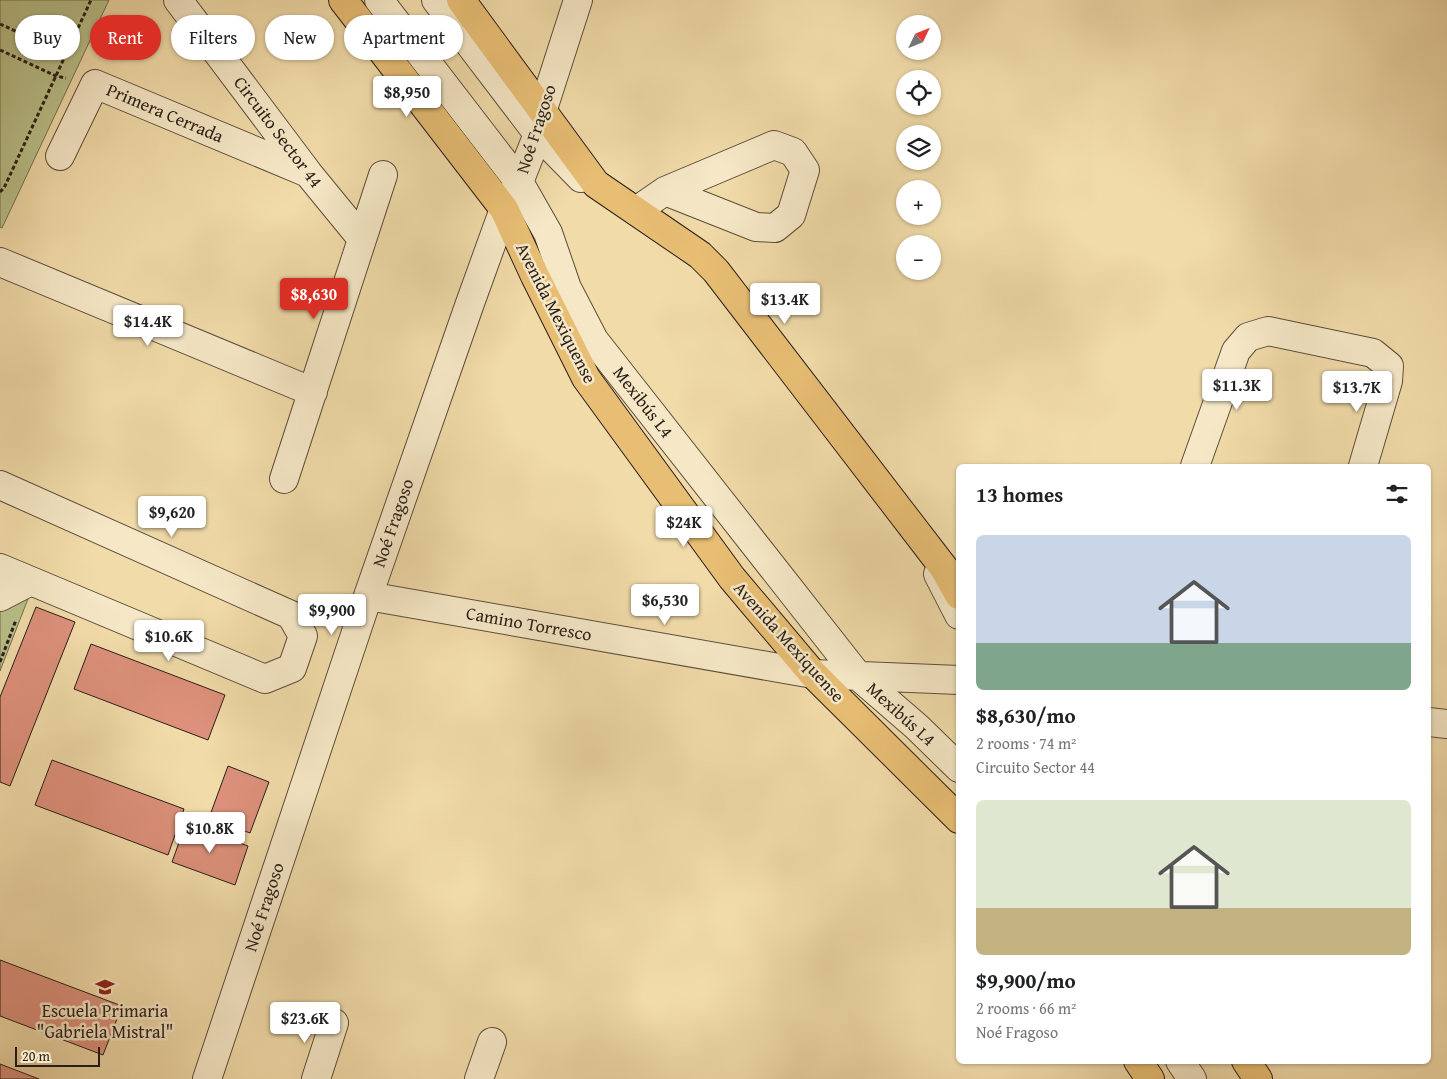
<!DOCTYPE html>
<meta charset="utf-8">
<style>
:root{--surface:#fff;--page:#f2f2f2;--text:#202124;--muted:#757577;--accent:#d93025}
body{margin:0;font-family:"Gentium Book Plus",serif;background:var(--page);color:var(--text);height:100vh;display:flex;flex-direction:column;font-size:19px;white-space:nowrap}
*{box-sizing:border-box;margin:0}
p{font-size:16px;color:var(--muted)}
.icon{flex:none;width:28px;height:28px;fill:none;stroke:currentColor;stroke-width:2;stroke-linecap:round;stroke-linejoin:round}
.map{position:relative;flex:1;overflow:hidden}
.side{position:absolute;left:956px;top:464px;width:475px;height:600px;display:flex;flex-direction:column;background:var(--surface);border-radius:8px;box-shadow:0 1px 4px #0004}
.side>*{flex:none}
.banner{position:absolute;left:15px;top:15px;width:475px;height:45px;display:flex;gap:10px}
.needle{width:32px;rotate:47deg}
.tools{position:absolute;left:896px;top:15px;display:grid;gap:10px}
.tools a{display:grid;place-items:center;width:45px;height:45px;border-radius:50%;background:var(--surface);box-shadow:0 1px 4px #0004;font-size:25px}
.scale{position:absolute;left:15px;bottom:12px;width:85px;box-sizing:border-box;padding-left:5px;border:2px solid #2a1f18;border-top:0;font-size:14px;line-height:18px;white-space:nowrap;color:#2a1f18;-webkit-text-stroke:4px #f6e8c7;paint-order:stroke}
.price{position:absolute;translate:-50% -42px;padding:0 11px;border-radius:5px;background:#fff;color:#222;font-size:16px;line-height:32px;filter:drop-shadow(0 1px 2px #0008)}
.price::after{content:'';position:absolute;left:50%;top:30px;width:15px;height:11px;margin-left:-8px;background:inherit;clip-path:polygon(0 0,100% 0,50% 100%)}
.price.active{background:var(--accent);color:#fff}
ul{padding:0;list-style:none}
li{display:grid;align-content:center;gap:10px;height:265px;padding:0 20px}
li span{display:grid;place-items:center;height:155px;border-radius:8px;color:#555}
li>.icon{margin-inline-start:auto}
span .icon{width:90px;height:90px;fill:#fffc;stroke-width:1}
li b{font-size:21px}
h2{display:flex;justify-content:space-between;align-items:center;height:60px;padding:0 20px;font-size:21px}
.chip{padding:0 18px;border-radius:22px;background:var(--surface);box-shadow:0 1px 4px #0004;font-size:18px;line-height:45px}
.chip.active{background:var(--accent);color:#fff}
.map>svg:first-child{display:block}
</style>
<div class="map">
<svg width="1447" height="1079" viewBox="0 0 1447 1079">
<rect width="100%" height="100%" fill="#f1dba9"/>
<filter id="stains"><feTurbulence type="fractalNoise" baseFrequency=".004" numOctaves="4"/><feColorMatrix values="0 0 0 0 .2 0 0 0 0 .09 0 0 0 0 .02 0 0 0 .5 -.17"/></filter>
<radialGradient id="worn" r=".72"><stop offset=".6" stop-color="#630" stop-opacity="0"/><stop offset="1" stop-color="#630" stop-opacity=".3"/></radialGradient>
<path fill="#b9c089" stroke="#727050" d="M0 0H109L2 228 0 227Z
M0 573 33 586 0 671Z"/>
<path fill="#dd917c" stroke="#2a1f18" d="M36 607 75 622 10 786 0 782V697Z
M91 644 225 695 208 740 74 689Z
M52 760 184 809 168 855 35 805Z
M228 766 269 782 250 833 209 818Z
M186 823 248 846 235 885 172 862Z
M0 960 122 1006 103 1055 0 1016Z
M0 1064 39 1079H0Z"/>
<g fill="none" stroke-linecap="round" stroke-linejoin="round">
<g stroke="#5c4e3c" stroke-width="30">
<path id="minor" d="M178 0 308 173 362 239
M379 0 519 182 548 233 567 288 594 340 858 676 917 727 959 768
M436 0 538 134 581 178
M60 156 95 84 308 173
M636 211 665 191 774 145 793 152 805 170 791 215 775 228 756 227 665 191
M0 262 313 392
M1195 466 1236 351 1248 337 1268 331 1373 353 1389 366 1388 381 1363 466
M284 479 383 175
M0 485 291 615 303 636 292 668 265 679 0 568
M938 574 959 615
M368 596 813 674 959 680
M0 597 31 581
M1429 722 1447 724
M1180 1061 1192 1079
M207 1079 368 596 469 306 504 209 519 182 538 134 542 112 578 0
M316 1079 334 1023
M479 1079 492 1042"/>
</g>
<g stroke="#2a1f18" stroke-width="30">
<path id="major" d="M343 0 504 209 535 276 586 378 732 578 813 674 959 819
M461 0 596 184 700 255 716 271 944 568 959 595
M1138 1061 1150 1079
M1246 1061 1258 1079"/>
</g>
<path stroke="#2a1f18" stroke-width="3" stroke-dasharray="4 2.5" stroke-linecap="butt" d="M0 24 66 54
M0 50 56 76 66 78
M0 192 4 188 91 0
M0 662 16 620"/>
<use href="#minor" stroke="#f6e8c7" stroke-width="28"/>
<use href="#major" stroke="#e8be74" stroke-width="28"/>
</g>
<defs>
<g id="school-bare" transform="scale(1.5)"><path d="M0-5L7-2L0 1L-7-2ZM-4 1L0 2.5L4 1V4Q0 6-4 4Z" fill="#8f2418" stroke="#f6e8c7" stroke-width="2.5" paint-order="stroke"/></g>
</defs>
<g fill-rule="evenodd">
<use href="#school-bare" x="105" y="987"/>
</g>
<g text-anchor="middle" stroke-width="5" stroke-linejoin="round" paint-order="stroke">
<g font-size="18" fill="#2a1f18" stroke="#f6e8c7">
<text transform="translate(165 113) rotate(23)" y="6">Primera Cerrada</text>
<text transform="translate(536 129) rotate(-72)" y="6">Noé Fragoso</text>
<text transform="translate(278 132) rotate(53)" y="6">Circuito Sector 44</text>
<text transform="translate(556 313) rotate(63)" y="6">Avenida Mexiquense</text>
<text transform="translate(643 402) rotate(52)" y="6">Mexibús L4</text>
<text transform="translate(393 523) rotate(-71)" y="6">Noé Fragoso</text>
<text transform="translate(529 624) rotate(10)" y="6">Camino Torresco</text>
<text transform="translate(789 642) rotate(48)" y="6">Avenida Mexiquense</text>
<text transform="translate(901 714) rotate(42)" y="6">Mexibús L4</text>
<text transform="translate(264 907) rotate(-72)" y="6">Noé Fragoso</text>
</g>
<g font-size="18" fill="#2a1f18" stroke="#f6e8c7">
<text x="105" y="1017">Escuela Primaria<tspan x="105" dy="21">"Gabriela Mistral"</tspan></text>
</g>
</g>
<rect width="100%" height="100%" filter="url(#stains)"/>
<rect width="100%" height="100%" fill="url(#worn)"/>
</svg>
<div class="tools">
<a><svg class="needle" viewBox="-14 -14 28 28"><path d="M0-13l5 13h-10z" fill="#e53935"/><path d="M0 13l5-13h-10z" fill="#757577"/></svg></a>
<a><svg class="icon" aria-label="locate" viewBox="0 0 24 24"><circle cx="12" cy="12" r="6"/><path d="M12 2v4M12 18v4M2 12h4M18 12h4"/></svg></a>
<a><svg class="icon" aria-label="layers" viewBox="0 0 24 24"><path d="M12 4l9 5-9 5-9-5zM3 14l9 5 9-5"/></svg></a>
<a>+</a>
<a>−</a>
</div>
<div class="scale">20 m</div>
<b class="price" style="left:407px;top:118px">$8,950</b>
<b class="price active" style="left:314px;top:320px">$8,630</b>
<b class="price" style="left:785px;top:325px">$13.4K</b>
<b class="price" style="left:148px;top:347px">$14.4K</b>
<b class="price" style="left:1237px;top:411px">$11.3K</b>
<b class="price" style="left:1357px;top:413px">$13.7K</b>
<b class="price" style="left:172px;top:538px">$9,620</b>
<b class="price" style="left:684px;top:548px">$24K</b>
<b class="price" style="left:665px;top:626px">$6,530</b>
<b class="price" style="left:332px;top:636px">$9,900</b>
<b class="price" style="left:169px;top:662px">$10.6K</b>
<b class="price" style="left:210px;top:854px">$10.8K</b>
<b class="price" style="left:305px;top:1044px">$23.6K</b>
<div class="banner">
<a class="chip">Buy</a>
<a class="chip active">Rent</a>
<a class="chip">Filters</a>
<a class="chip">New</a>
<a class="chip">Apartment</a>
</div>
<section class="side">
<h2>13 homes<svg class="icon" aria-label="filters" viewBox="0 0 24 24"><path d="M4 7h16M4 17h16"/><circle cx="9" cy="7" r="2"/><circle cx="15" cy="17" r="2"/></svg></h2>
<ul>
<li><span style="background:linear-gradient(#c9d6e8 70%,#7fa58c 0)"><svg class="icon" aria-label="home" viewBox="0 0 24 24"><path d="M3 11l9-7 9 7M6 9v11h12V9"/></svg></span><div><b>$8,630/mo</b><p>2 rooms · 74 m²</p><p>Circuito Sector 44</p></div></li>
<li><span style="background:linear-gradient(#dfe7d0 70%,#c2b280 0)"><svg class="icon" aria-label="home" viewBox="0 0 24 24"><path d="M3 11l9-7 9 7M6 9v11h12V9"/></svg></span><div><b>$9,900/mo</b><p>2 rooms · 66 m²</p><p>Noé Fragoso</p></div></li>
</ul>
</section>
</div>
